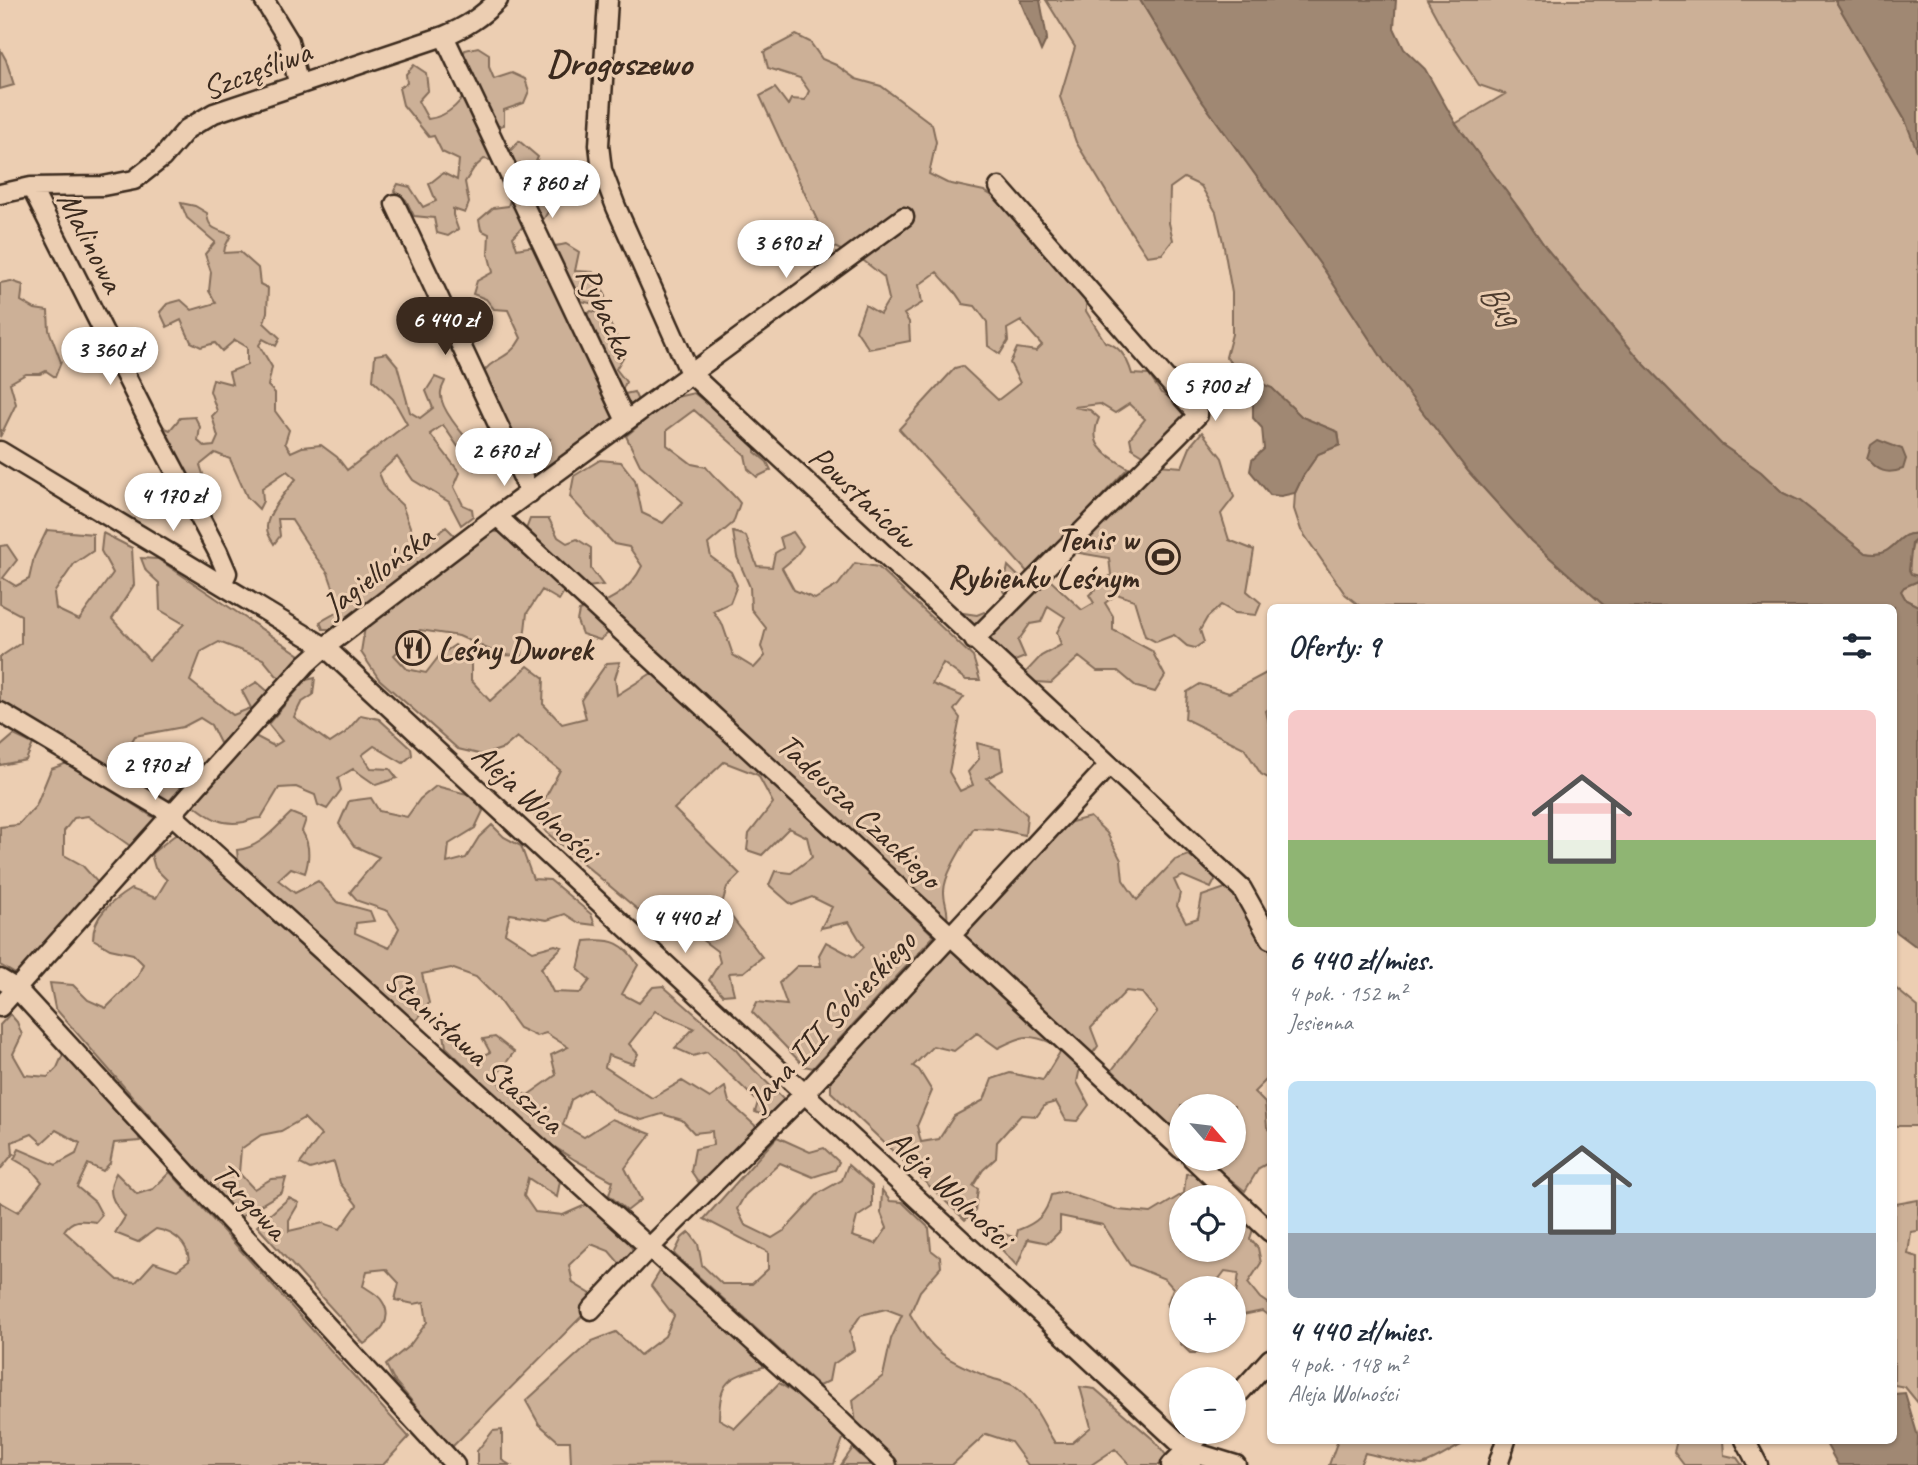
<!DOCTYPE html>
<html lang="pl">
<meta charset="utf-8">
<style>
:root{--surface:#fff;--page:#f2f2f3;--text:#1f2937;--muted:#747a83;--accent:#3b2a1e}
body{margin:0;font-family:Caveat,sans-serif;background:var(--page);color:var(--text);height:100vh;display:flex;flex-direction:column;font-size:26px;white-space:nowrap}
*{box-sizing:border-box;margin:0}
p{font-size:23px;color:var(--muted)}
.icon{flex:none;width:38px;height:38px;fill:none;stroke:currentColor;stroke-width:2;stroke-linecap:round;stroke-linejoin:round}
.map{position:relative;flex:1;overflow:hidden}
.details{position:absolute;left:1267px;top:604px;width:630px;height:840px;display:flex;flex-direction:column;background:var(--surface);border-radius:10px;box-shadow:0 2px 5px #0004}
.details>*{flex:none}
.needle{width:46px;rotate:118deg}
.controls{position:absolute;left:1169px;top:1094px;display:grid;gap:14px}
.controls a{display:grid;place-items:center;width:77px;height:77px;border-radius:50%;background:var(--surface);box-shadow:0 2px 5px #0004;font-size:35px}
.price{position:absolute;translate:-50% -60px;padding:0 16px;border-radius:24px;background:#fff;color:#222;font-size:23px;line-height:46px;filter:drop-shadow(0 2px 4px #0008)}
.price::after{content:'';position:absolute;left:50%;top:42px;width:21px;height:16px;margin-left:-10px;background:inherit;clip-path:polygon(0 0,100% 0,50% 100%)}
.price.current{background:var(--accent);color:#fff}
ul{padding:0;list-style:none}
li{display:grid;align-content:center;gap:14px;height:371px;padding:0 21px}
li span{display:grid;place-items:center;height:217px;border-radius:10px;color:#555}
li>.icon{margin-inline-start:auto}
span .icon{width:126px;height:126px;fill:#fffc;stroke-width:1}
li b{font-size:30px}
h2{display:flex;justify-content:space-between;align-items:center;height:84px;padding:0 21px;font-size:30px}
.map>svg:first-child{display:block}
</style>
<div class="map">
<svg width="1918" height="1465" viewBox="0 0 1918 1465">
<rect width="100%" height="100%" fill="#ecceb2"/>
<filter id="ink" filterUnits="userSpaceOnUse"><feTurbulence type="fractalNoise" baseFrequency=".0143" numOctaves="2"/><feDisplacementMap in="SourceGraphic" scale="14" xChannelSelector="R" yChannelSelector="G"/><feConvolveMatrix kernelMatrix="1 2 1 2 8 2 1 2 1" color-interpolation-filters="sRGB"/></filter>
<g filter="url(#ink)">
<path fill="#ccb097" stroke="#846d5a" stroke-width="2" d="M1046 0H1140L1199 97 1325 271 1386 364 1468 471 1531 541 1606 607H1361L1345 594 1301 530 1294 509 1295 493 1303 476 1318 454 1340 445 1338 432 1302 417 1272 388 1243 378 1226 357 1232 334V293L1223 242 1216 212 1201 186 1184 178 1170 188 1169 223 1173 240 1162 254 1147 256 1127 226 1076 142 1060 97 1075 47Z
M1427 0H1835L1905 120 1918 149V534C1895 530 1896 560 1865 553L1800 501 1783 493 1761 472 1721 444 1641 361 1546 248 1520 210 1455 124 1505 94 1479 85 1446 35Z
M796 35 810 42 822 59 836 65 856 79 881 86 932 124 936 142 929 174 947 183 984 191 1029 218 1086 290V311L1105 342C1121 346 1128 360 1132 374L1149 375 1161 393 1175 398 1189 412 1145 456 1132 448 1130 438 1145 419 1129 404 1115 413 1100 404 1074 407 1090 410 1099 418C1087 447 1106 454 1128 468L1029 574 899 429 955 368 962 366 998 400 1020 383 1010 363 1017 348 1036 351 1042 345 1021 321 1007 329 1008 341 1000 354 988 346 987 322 975 306 963 304C953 287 948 286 937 272L919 285 922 303 904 314 909 322 910 341 869 349 856 330 865 305 880 314 889 299 884 277 864 261 828 244 760 96 775 88 788 105 791 99 805 100 809 91 800 78 768 68 764 52Z
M478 47 489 54V67L494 79 512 73 525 79 529 91 524 103 504 110V125L495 127 491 144 511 150 519 141 538 157 532 170 545 173 554 185 540 195 548 212 543 220 536 213 513 237 517 249C534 244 549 249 566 244L579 252 575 271 593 272 606 296 598 305 577 300V322L591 311 605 314 625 354 616 369 626 382 620 395 634 392 640 405 545 473 541 462 548 456 546 444 550 439 543 436 513 445 482 375C490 358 510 360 521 338L508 310 494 309 486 299 473 294 477 281 493 272 488 253 489 234 481 230 479 220 493 208 508 206 512 194 497 161 484 159 474 168 465 182 469 203 465 213 453 209V215L458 229 448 236 437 233 434 218 414 216 406 200 394 191 398 184 410 187 423 207 436 201 429 184 443 173 457 180 459 160 442 152 434 136 429 137 403 105 399 88 407 83 406 74 414 65 426 73 428 90 418 101 428 119C451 116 461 101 473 83L461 60 465 50Z
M0 49 6 60 14 85 0 89Z
M181 203 195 206 207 213C208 230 217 229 231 235L225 247 224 253 240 252 258 268 260 284 268 288 267 312 264 323 280 338 276 346 263 339 259 345 272 367 268 386 275 393V411L289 430 285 443 291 452 302 447 321 445 337 457 347 470 407 424 393 399 373 380 375 355 387 353 397 365 410 412 420 418 433 408 426 391 435 377 445 381C444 385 441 388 441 392 438 410 471 443 483 457L480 467 474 470 443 425 430 434 460 473 454 487 463 505 472 509 473 516 461 525 449 502 413 480 397 457 379 473 386 490 402 505 413 535 426 542 446 527 458 539 346 622 332 629H323L320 622 341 610 328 573 315 556 291 519H278L280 536 274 544C271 539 267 534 267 528 266 514 287 490 296 479L287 471 262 488 263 501 259 509 247 497 230 459 215 453 200 465 206 483 201 490 195 489 165 437 163 427 170 430 180 418 195 417 200 427 198 441 205 447 214 446 218 437 212 416 217 411 210 391 213 379 232 384 229 372 247 365V347L235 340 222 351 215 343 201 347 191 342 181 320 167 327 160 312 167 304 181 300 192 310 216 303 209 291 211 272 205 254 215 242 187 218Z
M11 281 23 285 21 301 35 309 48 311 49 330 61 362 55 377 46 371 40 374H26L10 383 16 404 0 437V283Z
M694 393 755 442V452L767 462 771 470 757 477 748 469 745 455 694 410 667 430V445L692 464 706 467C716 480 729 489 740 503L733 523 708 544 711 557 731 572 737 585 730 603 713 611 723 626 733 655 754 668 765 656 761 647 766 628 751 609 750 587 737 557 733 532 746 536 757 566 772 567 775 553 783 548 780 537 793 532 803 546 794 558 782 568 794 590 815 599 838 585 855 563 878 567 973 657 980 680H966L943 663 932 684 964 697 954 710 960 718 949 772 960 791 973 785 968 772 979 759 977 743 1000 749 1003 770 987 778 1027 815 1025 835 996 829 974 828C965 843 943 875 944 893 944 903 949 909 947 920L848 830 837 842 934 936 813 1068 804 1066 752 1012 757 1002 787 1005 779 983 797 966H821L819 955 826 942 854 957 864 947 849 922 821 928 832 907 812 897 792 905 769 885 775 871 791 873 812 857 807 837 789 828 762 855 747 850 749 834 773 803 758 775 724 762 674 809 740 874 727 887 722 904 762 957 744 972 729 973 734 994 723 995 709 980 720 962 717 951 693 933 670 937 546 832 535 817 560 770 517 737 504 748 483 755 458 749 379 679 361 652 365 627 482 538 494 532H525L530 519H549L558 537 567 543 577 539 591 548V569L603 585 565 590 559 600 542 590 527 613 522 656 501 655 459 636 420 630 394 655 407 669 426 673 440 655 455 645 471 658V680L490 701 528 666 544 678 543 704 562 724 586 718 581 700 607 663 620 662 615 678 617 695 655 671 621 622 600 640 582 634 577 621 579 611C607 603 629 593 642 566L629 547 614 544 570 497 574 476 600 460 621 462 635 480 642 513 663 523 683 502 640 465 626 436 672 398Z
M1202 432 1222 458 1234 497 1221 514 1229 540 1254 550 1247 591 1261 603 1256 615 1235 613 1221 605 1207 618 1200 630 1204 642 1195 648 1187 646 1174 635 1156 642 1145 636 1134 600 1117 594 1105 603 1113 616V630L1152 651 1165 676 1155 692 1137 687 1118 671H1097L1079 657 1051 683 1035 682 1024 674 1041 656 1061 645 1057 632 1065 617 1048 606 1041 622 1030 624 1018 641 1025 657 1010 663 965 623 963 613 977 615 984 612 1003 623 1015 608 1003 591 1008 566 1034 592 1050 580 1082 610 1094 603 1089 595 1111 575 1109 558 1074 552 1095 526 1158 465 1182 467 1191 445Z
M47 530 93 534V551L74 564 54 593 56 609 79 620 113 573 101 551 103 533 132 548 134 585 112 619 149 660 184 624 160 610 159 583 146 571 141 558 158 559 303 657 285 680 276 675 263 659 219 642 201 652 190 681 233 715 251 708 242 691 257 682 271 694 229 741 220 743 211 725 200 718 183 727 135 736 125 753 165 771 181 788 168 802 0 705V657L21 643V615L0 604V546L7 545 17 560 3 578 16 586 29 579 34 557Z
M1916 538H1918V576L1911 575C1907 566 1911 545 1916 538Z
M1918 581V606L1906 600 1901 591 1904 587Z
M1270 671V708L1266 711 1270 728V779L1261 774 1244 748 1185 719 1187 692 1200 684 1229 693Z
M315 678 313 695 301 703 294 717 330 743 345 733 361 715 379 719 411 748 412 755 403 763 374 746 362 755 371 768 390 769 397 778 376 785 353 769 338 778 341 790 327 809 318 805 315 795 296 787 279 788 261 818C254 818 251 820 244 822 222 826 210 818 194 805L200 792 255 736 274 746 282 741 268 724 306 680Z
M14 735 33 744 26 760 0 765V747Z
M67 763 156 819 133 848 88 816 74 818 64 831V855L82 865 99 884 19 976 0 965V827L18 825 36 806 51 769Z
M436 786 475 796 483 811 475 828 449 844 447 863 466 858 479 837 492 825 504 837 521 846 533 879 550 880 591 914 595 925 579 923 565 914 547 920 510 914 505 933 533 951 555 945 562 947 541 968 553 992 580 993 590 980 578 969 585 941C613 938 624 943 638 965L622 994 639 1003 653 987 663 986 736 1050 745 1061 787 1102 768 1117 755 1112 758 1102 707 1052 693 1056 675 1048 694 1028 655 1011 629 1044 638 1054 633 1064 608 1055 605 1067 652 1098 682 1081 710 1098 725 1087 729 1102 759 1129 712 1182 699 1183 691 1171 695 1149 713 1145 712 1131 694 1133 682 1120 662 1114 642 1120 617 1112 589 1089 571 1100 563 1125 584 1137 612 1119 651 1134 625 1168 641 1200 627 1211 609 1195 613 1181 575 1160 536 1135 446 1047 444 1034 459 1033 480 1057 490 1052 483 1039 495 1037 514 1052 497 1075 501 1088 528 1095 556 1075 551 1055 568 1047 546 1033 536 1036 519 1028 498 999 476 977 451 968 422 974 429 1003 416 1021 402 1013 238 860 237 850C260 848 274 829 291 813L306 819 302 831C310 844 310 858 305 873L291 868 278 880 295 893 318 881 337 902 370 911 374 921 356 923 355 933 389 948 399 928 388 911 358 901 350 892 379 857 354 846 339 824 349 801 371 798 379 811 407 817 420 799Z
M1090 817 1107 833 1121 860 1123 880 1137 900 1175 860 1189 855 1216 878 1211 888 1183 876 1174 880 1180 893 1177 906 1186 922 1198 918 1202 896 1228 887 1255 899 1270 916V1076L1254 1092 1265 1103 1267 1127 1270 1130V1162L1259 1168 1245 1191 1205 1159 1234 1158V1106H1181V1138L1112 1070 1157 1012 1142 993 1126 991 1091 1028 1098 1046 1092 1054 1066 1029 1052 1043C1027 1033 1022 1036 998 1048L977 1033 954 1051 933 1046 913 1066 919 1070 932 1091 917 1126 921 1142 939 1139 954 1116 984 1100 992 1079 1010 1073 1043 1080 1060 1052 1081 1063 1077 1082 1089 1105 1077 1121 1066 1120 1056 1102 1045 1105 1037 1116 1021 1115 997 1142 996 1158 983 1170 973 1186 978 1189 975 1211 965 1220 831 1092V1079L1064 824Z
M180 831 560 1181 557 1197 528 1178 524 1196 535 1212 563 1215 588 1204 623 1230 637 1259 613 1281 620 1264 609 1251 591 1244 569 1265 573 1283 599 1299 453 1446 446 1442 393 1379 386 1365 410 1345 427 1322 424 1302 414 1304 395 1300 399 1283 386 1269 367 1271 363 1286C369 1290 379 1295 382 1301 395 1320 378 1335 364 1344L257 1226 289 1198 299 1203 289 1220V1231L323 1223 340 1229 357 1205 340 1183 334 1162 310 1169 300 1164 321 1135 304 1118 281 1131 261 1135 241 1149 239 1173 254 1189 271 1179 286 1178 282 1192 239 1218 55 1008 50 983 73 985 88 1000 106 1008 138 976 143 964 133 954 110 949 93 939C93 915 112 901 131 889L156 898 167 880 155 868 151 854Z
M1894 987 1918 1007V1126H1897L1894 1123Z
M10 1014 17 1022 22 1035 13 1054 25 1075 48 1077 57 1068 63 1054 138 1135 140 1141 114 1143 110 1163 103 1171 88 1164 77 1187 95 1202 102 1215 96 1222C82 1220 72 1218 64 1231L118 1280 136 1282 154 1262 177 1270 189 1261C188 1242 173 1232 156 1229L138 1242 115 1233 125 1217C112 1201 106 1192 116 1173L137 1194 153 1189 170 1172 409 1437 383 1465H0V1202L18 1212 42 1182 31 1169 14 1159 19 1149 56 1165 76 1154 80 1143 56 1130 42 1143 32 1134 12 1142 13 1154 0 1170V1025Z
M777 1137 810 1152 824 1148 839 1162 835 1170 813 1177 780 1163 745 1195 737 1209 745 1225 772 1238 785 1230 819 1193 842 1180 848 1165 872 1186V1207L857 1217 852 1236 876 1244 887 1228 881 1213 882 1190 890 1201 902 1202 929 1228 931 1250 940 1257 941 1267 920 1291 910 1314C934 1355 946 1359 988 1377 996 1380 1007 1382 1014 1386 1034 1400 1042 1423 1055 1443H1072L1091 1427 1080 1387 1095 1389 1155 1441 1169 1459 1163 1465H1130L1115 1449 1091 1465H1028L1011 1442 986 1434 952 1465H897L856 1424 853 1400 883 1376 891 1339 902 1315 886 1309 861 1315 850 1331 854 1350 832 1365 829 1381 819 1386 674 1254 682 1238 689 1232 698 1244 702 1265 722 1284H752L768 1269V1252L704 1219Z
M1195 1173 1216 1197H1181V1250H1234V1210L1239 1211 1254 1226 1250 1239 1258 1248 1261 1263 1248 1283 1260 1298 1270 1305V1317L1262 1311 1243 1315 1234 1309 1239 1273 1225 1271 1212 1288H1181V1340L1214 1341 1207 1353H1190L1180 1343 1178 1316 1167 1305 1173 1288 1165 1279 1130 1265 1103 1225 1060 1216V1231L1048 1243 1028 1239 1017 1266 991 1238 995 1231 1016 1238 1018 1230C1037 1223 1046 1215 1051 1195L1064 1192 1118 1210 1151 1213 1184 1193 1186 1174Z
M1918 1200V1231L1911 1232 1908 1254 1918 1257V1403L1905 1387 1894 1385V1203L1896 1204Z
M662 1268 763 1356V1367C727 1378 720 1380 719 1419L735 1428 779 1383 824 1412 844 1436 834 1464 571 1465 570 1441H558L539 1424 526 1401 592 1341 616 1332 640 1355 665 1336 674 1316 651 1286Z
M502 1430V1460L510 1465H477V1451L493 1431Z
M1338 1440H1392L1415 1446 1426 1440H1460L1463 1444C1451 1450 1435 1461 1422 1465 1411 1465 1378 1456 1365 1453L1360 1465H1329Z
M1677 1440H1723L1724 1455 1737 1458 1742 1465H1684L1674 1452Z
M853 1448 871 1465H841Z"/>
<path fill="#a08873" stroke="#786251" stroke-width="2" d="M1020 0H1040L1047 38 1041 51Z
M1140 0H1396L1394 28 1404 49 1425 69 1456 124 1520 210 1546 248 1600 313 1641 361 1721 444 1761 472 1783 493 1800 501 1865 553C1896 560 1895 530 1918 534V538L1912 543 1909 570 1911 574 1918 576V581L1904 587 1901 591 1906 600 1918 606V948L1894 930V607H1606L1531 541 1468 471 1386 364 1325 271 1199 97Z
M1835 0H1918V153L1905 120Z
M1258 382 1272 388 1302 417 1338 432 1340 445 1318 454 1303 476 1295 493 1281 496 1270 495 1250 471 1252 460 1264 449 1262 428 1253 418V396Z
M1878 440 1902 449 1906 459 1903 469C1886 475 1878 471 1867 458L1871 445Z
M1905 1393 1918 1437 1917 1465H1838L1824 1440H1894V1394Z"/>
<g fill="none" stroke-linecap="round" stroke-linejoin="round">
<g stroke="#3b2a1e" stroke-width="23">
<path id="minor" d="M264 0 289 41 298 83
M608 0 599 145 602 170 616 207 690 373 1242 889 1270 939
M444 36 626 421
M31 187 147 418 218 552 227 573 222 584
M0 194 31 187 103 186 134 180 162 158 187 129 214 113 444 36C466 27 481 17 498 0
M395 204 530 493
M0 451 325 647 1187 1450 1191 1465
M497 516 1181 1149
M974 640 1198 415 999 187
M0 712 171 814 842 1422 887 1465
M0 979 17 989 455 1465
M0 1007 306 664 325 647 497 516 904 217
M1192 1158 1233 1197
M1234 1198 1270 1232
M591 1310 649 1248 805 1093 1109 765
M1234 1399 1270 1359
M1745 1440 1758 1465
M1187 1450 1236 1465
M1171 1465 1204 1432
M1498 1465 1506 1440"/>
</g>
<use href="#minor" stroke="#ecceb2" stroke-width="18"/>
</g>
</g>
<defs>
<g id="stadium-ring" transform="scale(1.75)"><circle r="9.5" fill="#ecceb2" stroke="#3b2a1e" stroke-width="1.5"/><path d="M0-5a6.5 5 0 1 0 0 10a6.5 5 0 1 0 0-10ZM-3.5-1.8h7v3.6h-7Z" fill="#3b2a1e"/></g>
<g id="restaurant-ring" transform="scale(1.75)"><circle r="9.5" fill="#ecceb2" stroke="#3b2a1e" stroke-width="1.5"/><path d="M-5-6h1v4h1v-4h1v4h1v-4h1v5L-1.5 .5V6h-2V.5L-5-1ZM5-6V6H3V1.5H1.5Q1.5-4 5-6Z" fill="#3b2a1e"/></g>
</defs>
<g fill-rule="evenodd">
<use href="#stadium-ring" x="1163" y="557"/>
<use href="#restaurant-ring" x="413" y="648"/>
</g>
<g text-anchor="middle" stroke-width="6" stroke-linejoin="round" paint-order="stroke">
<g font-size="33" fill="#3b2a1e" stroke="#ecceb2">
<text transform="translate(256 69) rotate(-21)" y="12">Szczęśliwa</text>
<text transform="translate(92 241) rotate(63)" y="12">Malinowa</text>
<text transform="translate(607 311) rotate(65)" y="12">Rybacka</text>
<text transform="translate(864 496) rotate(43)" y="12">Powstańców</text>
<text transform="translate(377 570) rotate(-37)" y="12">Jagiellońska</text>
<text transform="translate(536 802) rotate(43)" y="12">Aleja Wolności</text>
<text transform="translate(860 810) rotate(43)" y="12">Tadeusza Czackiego</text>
<text transform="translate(830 1019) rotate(-47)" y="12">Jana III Sobieskiego</text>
<text transform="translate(475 1050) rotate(42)" y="12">Stanisława Staszica</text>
<text transform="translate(951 1188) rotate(43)" y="12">Aleja Wolności</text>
<text transform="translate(251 1200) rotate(47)" y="12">Targowa</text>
</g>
<g font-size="33" font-weight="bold" fill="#3b2a1e" stroke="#ecceb2" text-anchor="end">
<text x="1138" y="550">Tenis w<tspan x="1138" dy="38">Rybienku Leśnym</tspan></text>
<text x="438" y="660" text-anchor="start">Leśny Dworek</text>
</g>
<g font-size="35" font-style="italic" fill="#4f3d2f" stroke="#ecceb2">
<text transform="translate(1501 303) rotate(50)" y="12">Bug</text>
</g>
<g font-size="37" font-weight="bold" fill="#3b2a1e" stroke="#ecceb2">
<text x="619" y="75">Drogoszewo</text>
</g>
</g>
</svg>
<div class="controls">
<a><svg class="needle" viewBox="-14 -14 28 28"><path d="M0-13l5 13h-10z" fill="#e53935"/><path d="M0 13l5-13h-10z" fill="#747a83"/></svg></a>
<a><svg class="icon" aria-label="locate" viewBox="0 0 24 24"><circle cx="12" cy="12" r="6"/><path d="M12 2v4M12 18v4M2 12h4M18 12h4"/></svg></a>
<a>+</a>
<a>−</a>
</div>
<b class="price" style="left:552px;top:220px">7 860 zł</b>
<b class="price" style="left:786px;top:280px">3 690 zł</b>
<b class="price current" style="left:445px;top:357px">6 440 zł</b>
<b class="price" style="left:110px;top:387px">3 360 zł</b>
<b class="price" style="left:1215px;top:423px">5 700 zł</b>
<b class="price" style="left:504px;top:488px">2 670 zł</b>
<b class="price" style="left:173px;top:533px">4 170 zł</b>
<b class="price" style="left:155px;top:802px">2 970 zł</b>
<b class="price" style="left:685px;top:955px">4 440 zł</b>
<section class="details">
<h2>Oferty: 9<svg class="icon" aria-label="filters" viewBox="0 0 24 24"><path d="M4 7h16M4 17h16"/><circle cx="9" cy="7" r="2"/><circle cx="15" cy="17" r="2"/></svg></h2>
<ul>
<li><span style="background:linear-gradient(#f6c9c9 60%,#8fb573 0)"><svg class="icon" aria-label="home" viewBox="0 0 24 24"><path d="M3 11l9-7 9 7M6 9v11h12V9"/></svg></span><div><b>6 440 zł/mies.</b><p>4 pok. · 152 m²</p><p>Jesienna</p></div></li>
<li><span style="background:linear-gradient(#bfe0f5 70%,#9aa5b1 0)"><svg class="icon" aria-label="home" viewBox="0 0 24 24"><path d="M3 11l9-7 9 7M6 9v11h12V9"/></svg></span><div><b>4 440 zł/mies.</b><p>4 pok. · 148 m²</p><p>Aleja Wolności</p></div></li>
</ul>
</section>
</div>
